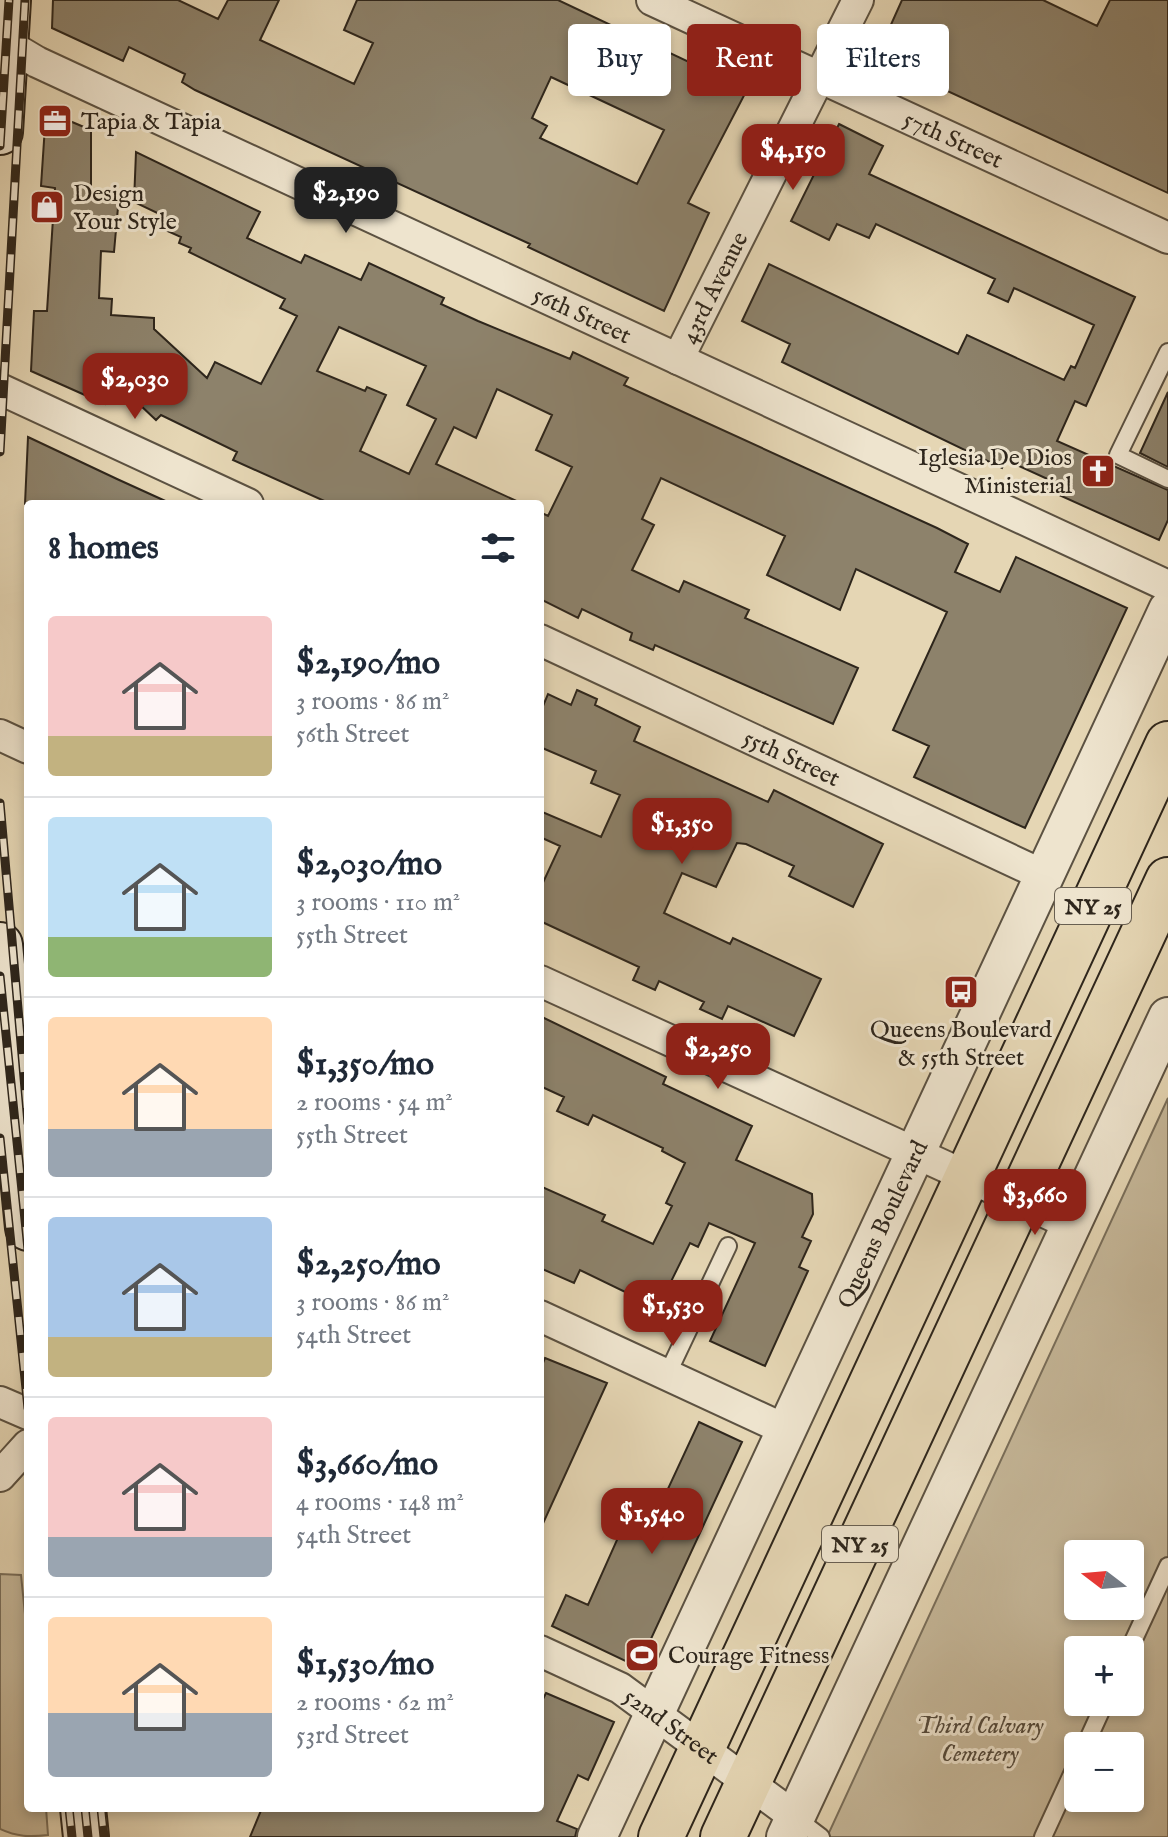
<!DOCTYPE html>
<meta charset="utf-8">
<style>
:root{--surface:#fff;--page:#f6f6f7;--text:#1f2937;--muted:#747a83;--line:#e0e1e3;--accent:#8f2418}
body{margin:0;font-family:"IM FELL English",serif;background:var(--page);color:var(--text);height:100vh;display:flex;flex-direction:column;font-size:30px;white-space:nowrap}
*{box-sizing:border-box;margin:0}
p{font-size:26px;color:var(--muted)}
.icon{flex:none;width:44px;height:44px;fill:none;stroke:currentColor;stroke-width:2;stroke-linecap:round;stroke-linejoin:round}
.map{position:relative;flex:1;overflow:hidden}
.side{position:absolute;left:24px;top:500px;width:520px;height:1312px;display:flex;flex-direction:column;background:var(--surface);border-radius:8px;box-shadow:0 4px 12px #0003}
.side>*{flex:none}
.hud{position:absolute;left:568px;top:24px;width:480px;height:72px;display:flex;gap:16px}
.needle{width:52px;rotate:286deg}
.fabs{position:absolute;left:1064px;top:1540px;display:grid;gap:16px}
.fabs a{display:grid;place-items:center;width:80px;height:80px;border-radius:8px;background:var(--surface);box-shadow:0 4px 12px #0003;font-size:40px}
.price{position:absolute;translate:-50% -68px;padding:0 18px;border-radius:16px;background:var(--accent);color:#fff;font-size:26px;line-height:52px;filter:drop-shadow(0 2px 4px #0008)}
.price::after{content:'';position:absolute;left:50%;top:48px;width:24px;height:18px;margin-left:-12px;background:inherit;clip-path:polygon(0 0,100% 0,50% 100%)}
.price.selected{background:#222;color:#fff}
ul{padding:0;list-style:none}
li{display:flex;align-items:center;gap:24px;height:200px;padding:0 24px}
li+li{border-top:2px solid var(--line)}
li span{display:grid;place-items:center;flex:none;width:224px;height:160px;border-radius:8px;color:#555}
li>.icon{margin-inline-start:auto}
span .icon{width:96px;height:96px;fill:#fffc;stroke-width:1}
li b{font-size:34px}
h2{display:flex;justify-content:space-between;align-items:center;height:96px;padding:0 24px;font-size:34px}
.tag{padding:0 28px;border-radius:8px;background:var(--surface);box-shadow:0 4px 12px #0003;font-size:28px;line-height:72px}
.tag.selected{background:var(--accent);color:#fff}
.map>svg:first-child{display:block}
</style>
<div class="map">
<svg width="1168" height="1837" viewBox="0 0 1168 1837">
<rect width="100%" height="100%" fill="#e5d6b4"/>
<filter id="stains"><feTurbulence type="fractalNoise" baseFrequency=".0025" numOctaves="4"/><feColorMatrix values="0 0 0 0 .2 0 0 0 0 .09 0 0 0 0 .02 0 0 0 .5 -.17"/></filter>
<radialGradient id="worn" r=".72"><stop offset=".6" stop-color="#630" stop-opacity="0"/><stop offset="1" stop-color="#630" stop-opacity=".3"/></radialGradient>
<path fill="#c6b89a" stroke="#7a6f5b" stroke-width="2" fill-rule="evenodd" d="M1168 1098V1837H827ZM1078 1554H1130V1606H1078ZM1078 1650H1130V1702H1078ZM1078 1746H1130V1798H1078Z
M0 1574 21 1575 28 1644V1808H46L48 1835C30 1837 17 1837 0 1829Z"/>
<path fill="#8d826b" stroke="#2e261c" stroke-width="2" fill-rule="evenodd" d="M53 0H178L218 19 228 0H279L260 40 354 84 373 43 344 30 357 0H558L693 64 696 58 750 84 688 203 709 213 664 311 528 247 530 244 195 90 182 82 185 74 129 47 123 61 52 28ZM551 77 664 130 637 184 540 138 547 126 532 118Z
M902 0H1043L1097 26 1110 0H1168V193L876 58Z
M46 111 91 130V194L119 196 114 252 101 251 99 298 112 299 111 315 154 318V329L207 378 215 362 261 384 297 316 280 308 285 299 189 252 191 248 179 243 181 237 163 229 168 218 134 202 136 152 260 212 247 238 301 263 305 255 361 280 369 263 444 298 441 304 478 321 570 359 573 352 628 378 624 385 937 528 968 544 955 572 1000 592 1016 557 1127 608 1025 828 914 777 929 746 893 730 947 612 856 569 840 610 767 575 785 536 661 478 642 519 654 525 632 570 679 592 684 581 749 610 745 618 858 668 833 724 655 645 653 650 630 640 632 633 582 609 578 618 540 599V512L548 516 572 467 536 450 552 415 497 389 476 438 454 427 436 464 523 504H331L233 460 237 452 161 415 156 420 121 387 105 404 31 371 34 311H47L55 188 41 186ZM339 327 426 366 407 405 436 419 409 474 360 451 386 395 367 387 365 391 317 371Z
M839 124 883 146 869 174 1135 297 1086 406 1075 401 1057 441 1168 490V520L1159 540 1048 490 1052 481 1006 460 1002 468 782 362 790 344 742 321 769 264 958 354 967 335 1064 380 1071 366 1075 368 1094 325 1014 288 1008 302 988 293 995 279 876 224 869 238 837 224 829 240 791 221Z
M1168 392V467L1140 453Z
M28 437 117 479 172 504H25Z
M577 690 597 699 595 705 640 727 634 741 768 802 774 790 883 844 853 907 789 876 794 866 746 844 737 843 716 887 682 873 664 913 730 944 733 938 821 979 794 1036 728 1006 722 1019 700 1009 704 1002 659 981 655 990 633 980 639 967 540 921V889L560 846 540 837V811L601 837 620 795 591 783 596 771 540 747V713L548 694 571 705Z
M540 1016 666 1077 663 1084 752 1126 736 1160 812 1194 813 1214 802 1237 811 1241 799 1267 808 1271 765 1366 710 1341 755 1243 709 1223 698 1247 690 1243 658 1308 580 1270 574 1283 540 1268V1186L605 1215 602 1221 653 1244 672 1206 666 1203 685 1163 662 1151 663 1148 593 1115 588 1125 557 1111 564 1097 540 1086Z
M545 1358 607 1383 540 1530V1370Z
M699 1422 742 1442 638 1667 552 1626 566 1595 588 1605 625 1522 647 1534Z
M546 1693 614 1722 588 1780 578 1775 557 1821 577 1829 575 1837H250L262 1808H540V1705Z"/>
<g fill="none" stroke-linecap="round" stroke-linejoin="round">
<g stroke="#5c5242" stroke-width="20">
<path id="service" d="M1168 352 1118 455 1168 479
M667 1375 728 1246
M1129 1650 1168 1566
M1085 1746 1105 1702
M796 1818 821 1837
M1043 1837 1078 1761"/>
</g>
<g stroke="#5c5242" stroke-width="34">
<g id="minor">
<path id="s1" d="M652 0 1168 238"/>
<path id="s2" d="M0 40 37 62 1168 586"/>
<path id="s3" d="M678 359 858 0"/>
<path d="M0 389 248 504"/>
<path id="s4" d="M540 640 1045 876"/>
<path d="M0 735 28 748"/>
<path d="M540 981 1073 1225"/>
<path d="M540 1316 784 1429"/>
<path d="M0 1402 28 1414"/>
<path d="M0 1476 28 1445"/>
<path id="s5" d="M540 1651 620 1688 795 1817"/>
</g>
</g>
<g stroke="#5c5242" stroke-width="42">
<g id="tertiary">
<path id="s6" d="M597 1837 1168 610"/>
<path d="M786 1837 1168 1017"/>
</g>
</g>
<g stroke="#2e261c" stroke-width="48">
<path id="secondary" d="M0 132 8 0
M0 945 28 1228
M83 1808 86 1837"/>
</g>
<g stroke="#2e261c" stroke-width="48">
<path id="primary" d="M661 1837 1168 744
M723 1837 1168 880"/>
</g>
<use href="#service" stroke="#eee4ce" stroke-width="16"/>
<use href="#minor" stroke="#eee4ce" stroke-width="30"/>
<use href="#tertiary" stroke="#eee4ce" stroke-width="38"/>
<use href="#secondary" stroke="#eee4ce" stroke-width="44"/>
<use href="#primary" stroke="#e5d6b4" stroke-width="44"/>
<g stroke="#2e261c" stroke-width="9">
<path id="rail" d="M0 146 9 0
M0 452 25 0
M0 803 28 1123
M0 976 28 1249
M0 1138 28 1408
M69 1808 72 1837
M85 1808 88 1837
M101 1808 104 1837"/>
</g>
<use href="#rail" stroke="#eee4ce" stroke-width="6" stroke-dasharray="18" stroke-linecap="butt"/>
</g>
<defs>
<g id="office-square" transform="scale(1.8)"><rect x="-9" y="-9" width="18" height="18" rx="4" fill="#8f2418" stroke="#eee4ce"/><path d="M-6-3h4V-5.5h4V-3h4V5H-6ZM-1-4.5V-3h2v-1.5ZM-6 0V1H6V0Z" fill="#fff"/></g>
<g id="shop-square" transform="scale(1.8)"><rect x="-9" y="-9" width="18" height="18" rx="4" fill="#8f2418" stroke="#eee4ce"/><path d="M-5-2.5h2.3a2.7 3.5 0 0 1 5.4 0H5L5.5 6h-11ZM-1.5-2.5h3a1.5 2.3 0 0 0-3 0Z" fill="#fff"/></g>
<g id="church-square" transform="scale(1.8)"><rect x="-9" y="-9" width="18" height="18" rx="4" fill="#8f2418" stroke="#eee4ce"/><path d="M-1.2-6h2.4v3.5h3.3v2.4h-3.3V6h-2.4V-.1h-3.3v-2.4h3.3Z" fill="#fff"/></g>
<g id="bus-square" transform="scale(1.8)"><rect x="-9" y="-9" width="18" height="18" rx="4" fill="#8f2418" stroke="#eee4ce"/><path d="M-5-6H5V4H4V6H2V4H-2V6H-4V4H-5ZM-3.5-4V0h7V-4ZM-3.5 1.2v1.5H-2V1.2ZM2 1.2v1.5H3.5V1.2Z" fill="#fff"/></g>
<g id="stadium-square" transform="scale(1.8)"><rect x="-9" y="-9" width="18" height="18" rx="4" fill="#8f2418" stroke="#eee4ce"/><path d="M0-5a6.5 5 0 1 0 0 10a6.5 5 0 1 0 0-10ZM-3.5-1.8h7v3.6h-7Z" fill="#fff"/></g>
</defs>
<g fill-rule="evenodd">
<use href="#office-square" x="55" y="121"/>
<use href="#shop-square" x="47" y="207"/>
<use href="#church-square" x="1098" y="471"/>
<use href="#bus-square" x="961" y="992"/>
<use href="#stadium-square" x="642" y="1655"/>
</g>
<g text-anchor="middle" stroke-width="6" stroke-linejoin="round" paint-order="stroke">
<g fill="#eee4ce" stroke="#685f51" stroke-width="2">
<rect x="1055" y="888" width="76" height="36" rx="6"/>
<rect x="822" y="1526" width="76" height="36" rx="6"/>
</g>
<g font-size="22" font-weight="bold" fill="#2e261c">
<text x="1093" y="914">NY 25</text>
<text x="860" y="1552">NY 25</text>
</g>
<g font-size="24" fill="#2e261c" stroke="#eee4ce" text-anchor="start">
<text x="81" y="129">Tapia &amp; Tapia</text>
<text x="73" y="201">Design<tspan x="73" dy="28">Your Style</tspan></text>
<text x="1072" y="465" text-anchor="end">Iglesia De Dios<tspan x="1072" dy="28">Ministerial</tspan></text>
<text x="961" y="1037" text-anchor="middle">Queens Boulevard<tspan x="961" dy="28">&amp; 55th Street</tspan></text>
<text x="668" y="1663">Courage Fitness</text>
</g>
<g font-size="24" fill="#2e261c" stroke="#eee4ce">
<text dy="8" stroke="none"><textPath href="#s1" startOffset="332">57th Street</textPath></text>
<text dy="8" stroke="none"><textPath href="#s3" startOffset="80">43rd Avenue</textPath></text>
<text dy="8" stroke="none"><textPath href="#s2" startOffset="644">56th Street</textPath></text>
<text dy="8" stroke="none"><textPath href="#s4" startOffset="278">55th Street</textPath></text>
<text dy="8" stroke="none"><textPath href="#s6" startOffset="676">Queens Boulevard</textPath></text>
<text dy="8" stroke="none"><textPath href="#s5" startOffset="152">52nd Street</textPath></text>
</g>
<g font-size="24" font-style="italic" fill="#544a3c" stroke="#eee4ce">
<text x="980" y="1733">Third Calvary<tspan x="980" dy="28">Cemetery</tspan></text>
</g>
</g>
<rect width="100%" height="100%" filter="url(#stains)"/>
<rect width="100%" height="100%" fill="url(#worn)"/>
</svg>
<div class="fabs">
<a><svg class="needle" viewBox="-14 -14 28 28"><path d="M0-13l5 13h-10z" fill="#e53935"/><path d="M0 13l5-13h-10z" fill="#747a83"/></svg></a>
<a>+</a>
<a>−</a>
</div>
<b class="price" style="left:793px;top:192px">$4,150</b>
<b class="price selected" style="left:346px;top:235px">$2,190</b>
<b class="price" style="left:135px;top:421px">$2,030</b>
<b class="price" style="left:682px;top:866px">$1,350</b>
<b class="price" style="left:718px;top:1091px">$2,250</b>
<b class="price" style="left:1035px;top:1237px">$3,660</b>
<b class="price" style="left:673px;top:1348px">$1,530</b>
<b class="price" style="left:652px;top:1556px">$1,540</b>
<div class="hud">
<a class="tag">Buy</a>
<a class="tag selected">Rent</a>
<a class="tag">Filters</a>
</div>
<section class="side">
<h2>8 homes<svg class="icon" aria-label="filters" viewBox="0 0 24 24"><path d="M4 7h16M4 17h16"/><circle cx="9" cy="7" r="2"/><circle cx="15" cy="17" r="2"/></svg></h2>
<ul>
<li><span style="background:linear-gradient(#f6c9c9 75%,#c2b280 0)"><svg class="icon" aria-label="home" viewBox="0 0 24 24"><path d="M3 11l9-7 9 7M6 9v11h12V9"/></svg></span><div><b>$2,190/mo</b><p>3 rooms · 86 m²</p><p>56th Street</p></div></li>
<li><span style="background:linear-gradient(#bfe0f5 75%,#8fb573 0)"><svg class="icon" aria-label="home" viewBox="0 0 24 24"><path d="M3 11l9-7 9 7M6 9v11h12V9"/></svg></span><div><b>$2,030/mo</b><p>3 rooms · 110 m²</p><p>55th Street</p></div></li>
<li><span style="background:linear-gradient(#ffd9b3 70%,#9aa5b1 0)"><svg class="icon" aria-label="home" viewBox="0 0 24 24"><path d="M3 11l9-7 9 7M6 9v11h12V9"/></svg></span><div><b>$1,350/mo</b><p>2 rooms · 54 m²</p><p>55th Street</p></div></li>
<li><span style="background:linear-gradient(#a9c7e8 75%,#c2b280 0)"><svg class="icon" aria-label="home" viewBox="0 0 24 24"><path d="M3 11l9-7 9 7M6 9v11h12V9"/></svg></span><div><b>$2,250/mo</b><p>3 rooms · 86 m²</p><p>54th Street</p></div></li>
<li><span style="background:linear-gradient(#f6c9c9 75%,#9aa5b1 0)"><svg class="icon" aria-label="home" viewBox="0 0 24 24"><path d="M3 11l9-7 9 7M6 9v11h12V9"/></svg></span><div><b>$3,660/mo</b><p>4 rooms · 148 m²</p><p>54th Street</p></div></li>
<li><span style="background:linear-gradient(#ffd9b3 60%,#9aa5b1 0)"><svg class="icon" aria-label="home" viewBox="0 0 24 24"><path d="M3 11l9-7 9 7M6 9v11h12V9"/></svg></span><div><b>$1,530/mo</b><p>2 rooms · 62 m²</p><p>53rd Street</p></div></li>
</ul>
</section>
</div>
